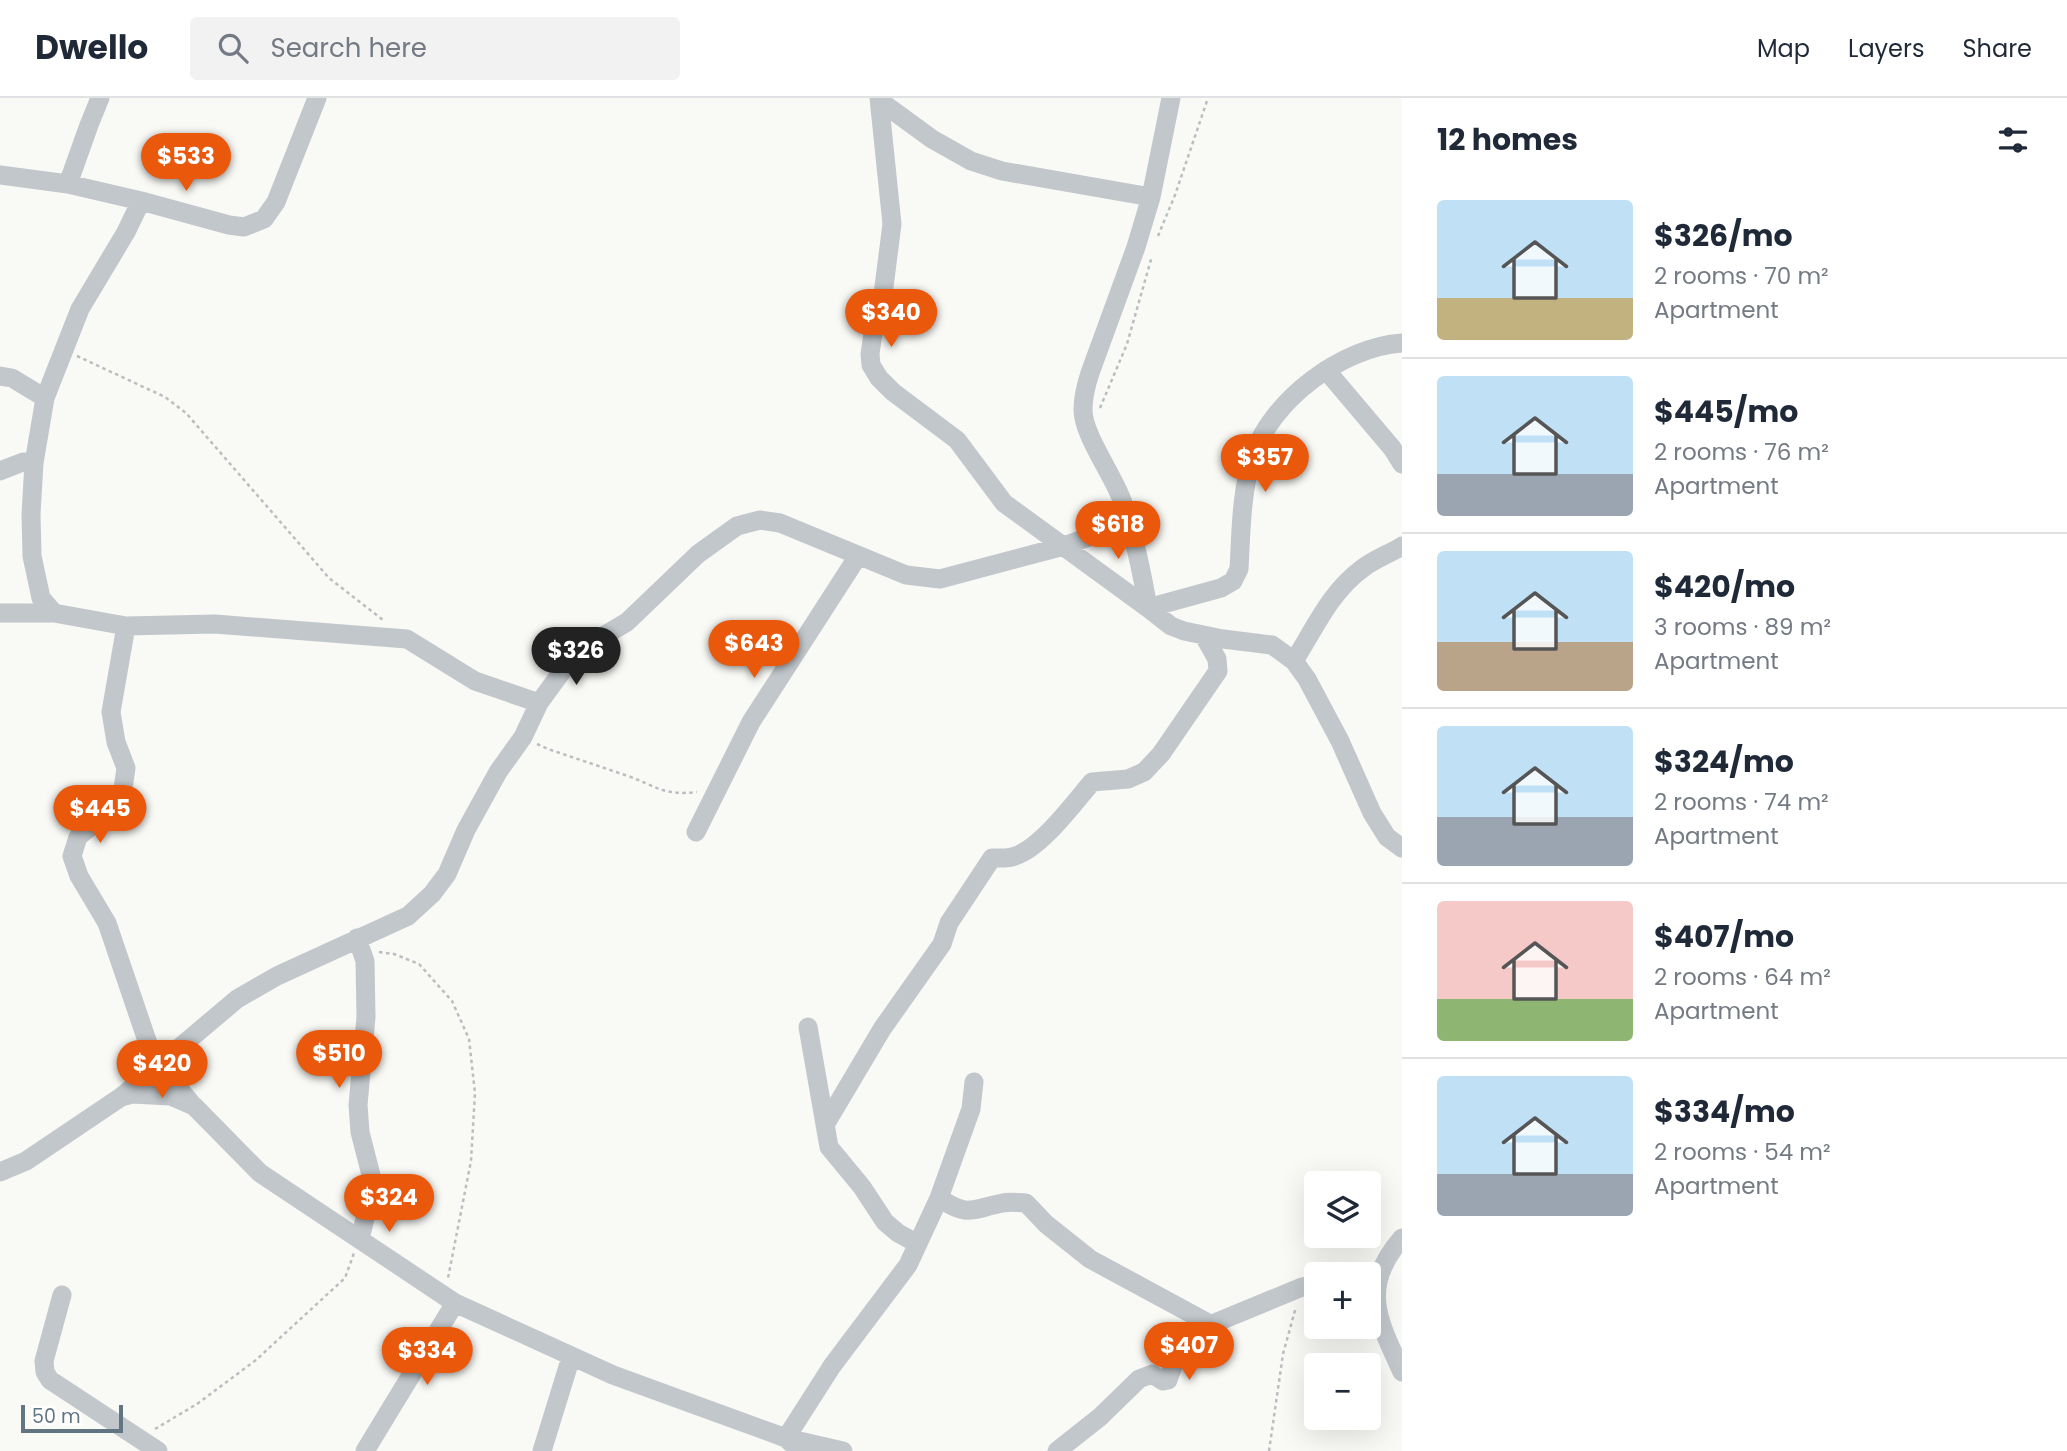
<!DOCTYPE html>
<meta charset="utf-8">
<style>
:root{--surface:#fff;--page:#f2f2f3;--text:#1f2937;--muted:#747a83;--line:#e0e1e3;--accent:#ea580c}
body{margin:0;font-family:Poppins,sans-serif;background:var(--page);color:var(--text);height:100vh;display:flex;flex-direction:column;font-size:26px;white-space:nowrap}
*{box-sizing:border-box;margin:0}
p{font-size:23px;color:var(--muted)}
.icon{flex:none;width:38px;height:38px;fill:none;stroke:currentColor;stroke-width:2;stroke-linecap:round;stroke-linejoin:round}
.map{position:relative;flex:1;overflow:hidden}
.drawer{display:flex;flex-direction:column;background:var(--surface);width:665px}
.drawer>*{flex:none}
.tools{position:absolute;left:1304px;top:1073px;display:grid;gap:14px}
.tools a{display:grid;place-items:center;width:77px;height:77px;border-radius:7px;background:var(--surface);box-shadow:0 7px 28px #0002;font-size:35px}
.scale{position:absolute;left:21px;bottom:18px;width:102px;box-sizing:border-box;padding-left:7px;border:4px solid #627583;border-top:0;font-size:19px;line-height:24px;white-space:nowrap;color:#627583;-webkit-text-stroke:5px #fff;paint-order:stroke}
.price{position:absolute;translate:-50% -60px;padding:0 16px;border-radius:24px;background:var(--accent);color:#fff;font-size:23px;line-height:46px;filter:drop-shadow(0 2px 4px #0008)}
.price::after{content:'';position:absolute;left:50%;top:42px;width:21px;height:16px;margin-left:-10px;background:inherit;clip-path:polygon(0 0,100% 0,50% 100%)}
.price.on{background:#222;color:#fff}
ul{padding:0;list-style:none}
li{display:flex;align-items:center;gap:21px;height:175px;padding:0 35px}
li+li{border-top:2px solid var(--line)}
li span{display:grid;place-items:center;flex:none;width:196px;height:140px;border-radius:7px;color:#555}
li>.icon{margin-inline-start:auto}
span .icon{width:84px;height:84px;fill:#fffc;stroke-width:1}
li b{font-size:30px}
h2{display:flex;justify-content:space-between;align-items:center;height:84px;padding:0 35px;font-size:30px}
header{display:flex;align-items:center;gap:42px;box-sizing:border-box;height:98px;padding:0 35px;background:var(--surface);border-bottom:2px solid var(--line)}
header strong{font-size:33px}
nav{display:flex;gap:38px;margin-inline-start:auto;font-size:24px}
.search{width:490px;height:63px;background:var(--page);display:flex;align-items:center;gap:18px;box-sizing:border-box;padding:0 24px;border-radius:7px;color:var(--muted);font-size:26px}
main{display:flex;flex:1;min-height:0}
.map>svg:first-child{display:block}
</style>
<header>
<strong>Dwello</strong>
<div class="search"><svg class="icon" aria-label="search" viewBox="0 0 24 24"><circle cx="10" cy="10" r="6"/><path d="M15 15l6 6"/></svg>Search here</div>
<nav><a>Map</a><a>Layers</a><a>Share</a></nav>
</header>
<main>
<div class="map">
<svg width="1402" height="1353" viewBox="0 0 1402 1353">
<rect width="100%" height="100%" fill="#f9f9f6"/>
<g fill="none" stroke-linecap="round" stroke-linejoin="round">
<path stroke="#babec1" stroke-width="2.5" stroke-dasharray="3.5 3.5" stroke-linecap="butt" d="M1158 138 1175 97 1208 0
M77 258 165 299 186 315 329 480 383 522
M1100 310 1127 246 1152 158
M537 646 548 651C575 660 601 669 628 678 656 688 663 698 697 694
M379 854 394 856 419 866 452 903 469 941 475 995 471 1063 448 1180
M155 1331 197 1306 256 1262 345 1180 354 1155
M1269 1353 1283 1256 1296 1209"/>
<path stroke="#c2c7cb" stroke-width="19" d="M879 0 892 126 880 220 873 235 870 256 871 267 879 280 893 294 957 342 1004 405 1148 510 1221 490 1233 483 1239 471C1241 435 1241 396 1252 360 1271 302 1342 249 1402 245
M1171 0 1151 99 1136 149 1090 275C1086 287 1083 299 1083 312 1083 337 1114 378 1123 405 1135 439 1142 475 1148 510L1171 528 1184 533 1223 541 1272 547 1294 563 1307 581 1340 643 1372 715 1387 739 1402 750
M880 3 932 41 971 63 1002 73 1151 99
M0 77 68 86 141 103 229 127 244 129 264 121 276 104 317 0
M68 86 89 27 100 0
M141 103 126 134 80 211 45 300 34 365 31 416 32 458 41 500 54 515 126 528 215 526 407 541 475 583 539 605
M1326 272 1392 350 1402 366
M0 278 12 280 45 300
M0 373 23 364 34 365
M0 515H54
M126 528 111 614 116 644 126 670 123 691 103 718 78 739 72 758 79 778 107 825 156 969 172 982 191 1005
M1294 563C1315 530 1330 494 1363 470 1375 461 1389 456 1402 448
M696 734 751 624 858 458
M357 840 365 863 366 919 358 1007 360 1034 371 1077 370 1100 360 1141
M808 929 829 1049 862 1089 885 1124 898 1135 918 1146
M121 999 237 901 277 878 408 818 432 796 447 776 466 732 498 674 523 639 539 605 566 568 590 546 627 524 698 456 737 428 760 422 780 425 906 477 940 481 1064 448 1130 424
M825 1027 882 931 942 846 949 825 992 760C999 760 1008 761 1015 758 1041 750 1074 705 1092 684L1128 681 1144 674 1161 656 1218 573 1217 561 1204 538
M0 1074 26 1063 121 999 132 996 171 998 194 1008 260 1075 455 1205 613 1277 786 1340 800 1353
M939 1100C969 1120 971 1111 1003 1105 1010 1103 1018 1105 1026 1105L1046 1126 1090 1161 1210 1226
M1402 1140C1359 1189 1378 1222 1402 1274
M62 1197 44 1263 45 1274 50 1282 158 1353
M365 1353 455 1205
M542 1353 571 1259
M843 1353 786 1340 832 1268 908 1167 939 1100 971 1011 974 984
M1057 1353 1100 1319 1139 1281 1152 1276 1163 1283 1168 1282 1180 1248 1193 1234 1302 1189 1316 1186"/>
</g>
</svg>
<div class="tools">
<a><svg class="icon" aria-label="layers" viewBox="0 0 24 24"><path d="M12 4l9 5-9 5-9-5zM3 14l9 5 9-5"/></svg></a>
<a>+</a>
<a>−</a>
</div>
<div class="scale">50 m</div>
<b class="price" style="left:186px;top:95px">$533</b>
<b class="price" style="left:891px;top:251px">$340</b>
<b class="price" style="left:1265px;top:396px">$357</b>
<b class="price" style="left:1118px;top:463px">$618</b>
<b class="price" style="left:754px;top:582px">$643</b>
<b class="price on" style="left:576px;top:589px">$326</b>
<b class="price" style="left:100px;top:747px">$445</b>
<b class="price" style="left:339px;top:992px">$510</b>
<b class="price" style="left:162px;top:1002px">$420</b>
<b class="price" style="left:389px;top:1136px">$324</b>
<b class="price" style="left:1189px;top:1284px">$407</b>
<b class="price" style="left:427px;top:1289px">$334</b>
</div>
<section class="drawer">
<h2>12 homes<svg class="icon" aria-label="filters" viewBox="0 0 24 24"><path d="M4 7h16M4 17h16"/><circle cx="9" cy="7" r="2"/><circle cx="15" cy="17" r="2"/></svg></h2>
<ul>
<li><span style="background:linear-gradient(#bfe0f5 70%,#c2b280 0)"><svg class="icon" aria-label="home" viewBox="0 0 24 24"><path d="M3 11l9-7 9 7M6 9v11h12V9"/></svg></span><div><b>$326/mo</b><p>2 rooms · 70 m²</p><p>Apartment</p></div></li>
<li><span style="background:linear-gradient(#bfe0f5 70%,#9aa5b1 0)"><svg class="icon" aria-label="home" viewBox="0 0 24 24"><path d="M3 11l9-7 9 7M6 9v11h12V9"/></svg></span><div><b>$445/mo</b><p>2 rooms · 76 m²</p><p>Apartment</p></div></li>
<li><span style="background:linear-gradient(#bfe0f5 65%,#b9a48a 0)"><svg class="icon" aria-label="home" viewBox="0 0 24 24"><path d="M3 11l9-7 9 7M6 9v11h12V9"/></svg></span><div><b>$420/mo</b><p>3 rooms · 89 m²</p><p>Apartment</p></div></li>
<li><span style="background:linear-gradient(#bfe0f5 65%,#9aa5b1 0)"><svg class="icon" aria-label="home" viewBox="0 0 24 24"><path d="M3 11l9-7 9 7M6 9v11h12V9"/></svg></span><div><b>$324/mo</b><p>2 rooms · 74 m²</p><p>Apartment</p></div></li>
<li><span style="background:linear-gradient(#f6c9c9 70%,#8fb573 0)"><svg class="icon" aria-label="home" viewBox="0 0 24 24"><path d="M3 11l9-7 9 7M6 9v11h12V9"/></svg></span><div><b>$407/mo</b><p>2 rooms · 64 m²</p><p>Apartment</p></div></li>
<li><span style="background:linear-gradient(#bfe0f5 70%,#9aa5b1 0)"><svg class="icon" aria-label="home" viewBox="0 0 24 24"><path d="M3 11l9-7 9 7M6 9v11h12V9"/></svg></span><div><b>$334/mo</b><p>2 rooms · 54 m²</p><p>Apartment</p></div></li>
</ul>
</section>
</main>
